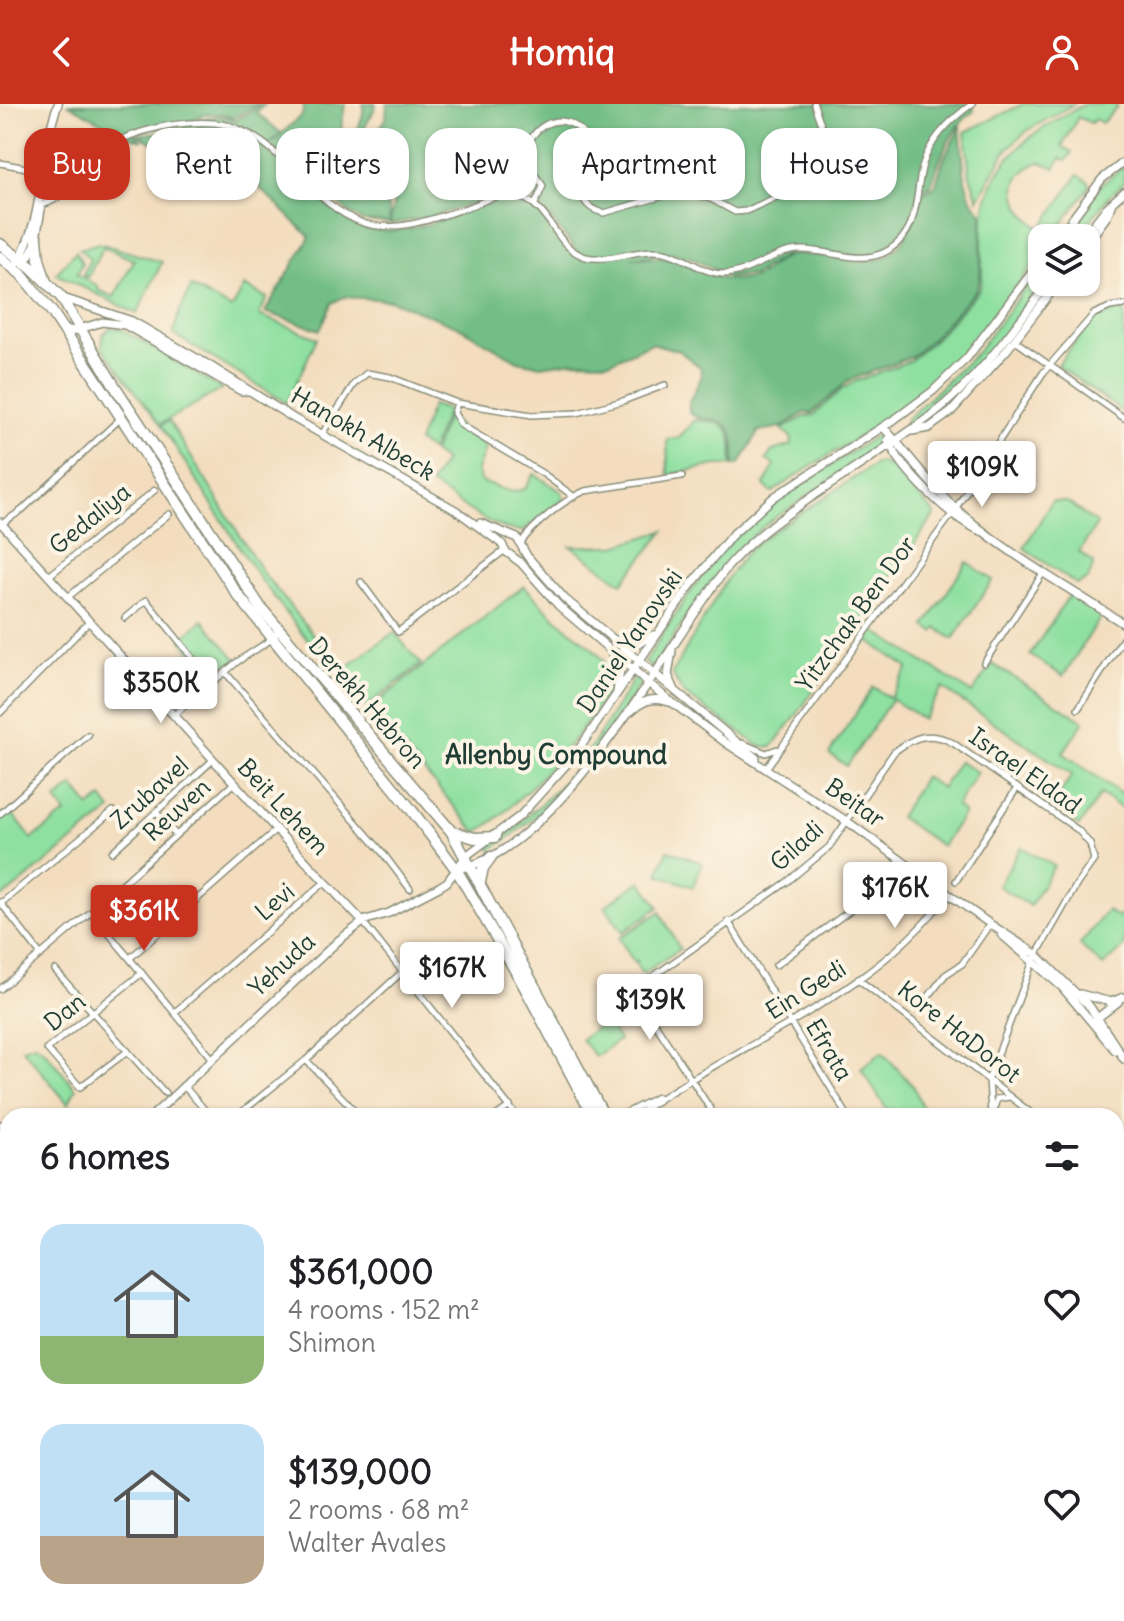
<!DOCTYPE html>
<meta charset="utf-8">
<style>
:root{--surface:#fff;--page:#f6f6f6;--text:#202124;--muted:#757577;--accent:#c8321e}
body{margin:0;font-family:Delius,sans-serif;background:var(--page);color:var(--text);height:100vh;display:flex;flex-direction:column;font-size:30px;white-space:nowrap}
*{box-sizing:border-box;margin:0}
p{font-size:26px;color:var(--muted)}
.icon{flex:none;width:44px;height:44px;fill:none;stroke:currentColor;stroke-width:2;stroke-linecap:round;stroke-linejoin:round}
.map{position:relative;flex:1;overflow:hidden}
.sheet{position:absolute;left:0px;top:1004px;width:1124px;height:514px;display:flex;flex-direction:column;background:var(--surface);border-radius:24px 24px 0 0;box-shadow:0 2px 6px #0004}
.sheet>*{flex:none}
.top-card{position:absolute;left:24px;top:24px;width:1076px;height:72px;display:flex;gap:16px}
.fabs{position:absolute;left:1028px;top:120px;display:grid;gap:16px}
.fabs a{display:grid;place-items:center;width:72px;height:72px;border-radius:16px;background:var(--surface);box-shadow:0 2px 6px #0004;font-size:40px}
.price{position:absolute;translate:-50% -68px;padding:0 18px;border-radius:8px;background:#fff;color:#222;font-size:26px;line-height:52px;filter:drop-shadow(0 2px 4px #0008)}
.price::after{content:'';position:absolute;left:50%;top:48px;width:24px;height:18px;margin-left:-12px;background:inherit;clip-path:polygon(0 0,100% 0,50% 100%)}
.price.selected{background:var(--accent);color:#fff}
ul{padding:0;list-style:none}
li{display:flex;align-items:center;gap:24px;height:200px;padding:0 40px}
li span{display:grid;place-items:center;flex:none;width:224px;height:160px;border-radius:24px;color:#555}
li>.icon{margin-inline-start:auto}
span .icon{width:96px;height:96px;fill:#fffc;stroke-width:1}
li b{font-size:34px}
h2{display:flex;justify-content:space-between;align-items:center;height:96px;padding:0 40px;font-size:34px}
.tag{padding:0 28px;border-radius:24px;background:var(--surface);box-shadow:0 2px 6px #0004;font-size:28px;line-height:72px}
.tag.selected{background:var(--accent);color:#fff}
header{display:flex;justify-content:space-between;align-items:center;height:104px;padding:0 40px;background:var(--accent);color:#fff;font-size:36px;font-weight:700}
.map>svg:first-child{display:block}
</style>
<header><svg class="icon" aria-label="back" viewBox="0 0 24 24"><path d="M15 5l-7 7 7 7"/></svg>Homiq<svg class="icon" aria-label="person" viewBox="0 0 24 24"><circle cx="12" cy="8" r="4"/><path d="M4 21q1-7 8-7t8 7"/></svg></header>
<div class="map">
<svg width="1124" height="1517" viewBox="0 0 1124 1517">
<rect width="100%" height="100%" fill="#fcf5e5"/>
<filter id="ink" filterUnits="userSpaceOnUse"><feTurbulence type="fractalNoise" baseFrequency=".0125" numOctaves="2"/><feDisplacementMap in="SourceGraphic" scale="16" xChannelSelector="R" yChannelSelector="G"/><feConvolveMatrix kernelMatrix="1 2 1 2 8 2 1 2 1" color-interpolation-filters="sRGB"/></filter>
<filter id="wash" filterUnits="userSpaceOnUse"><feTurbulence type="fractalNoise" baseFrequency=".006" numOctaves="4" result="noise"/><feDisplacementMap in="SourceGraphic" scale="32" xChannelSelector="R" yChannelSelector="G"/><feGaussianBlur stdDeviation="1.8" result="paint"/><feColorMatrix in="noise" values="0 0 0 0 0 0 0 0 0 0 0 0 0 0 0 0 0 1.4 0 .05"/><feComposite in="paint" operator="in"/></filter>
<g filter="url(#wash)">
<rect width="100%" height="100%" fill="#f3ddbe"/>
<path fill="#8ee0a0" stroke="#568e6a" stroke-width="2" d="M1023 0H1074L1028 26 1007 45 978 95 970 72 965 28Z
M1085 0H1114L1117 3 1102 19 1095 15 1091 19 1078 13 1062 42 1072 48 1066 57 1061 54 1055 64 1040 58C1000 73 1015 106 1041 125L1078 71 1089 78V83L1052 134H1042V148C1003 202 962 256 909 298 867 332 816 356 772 389L764 381 775 361 766 356 772 347 792 341 791 333 782 325 804 313 814 311 842 285 856 277 910 257 935 235 980 185 982 175C983 149 980 121 987 95 1000 46 1044 22 1085 0Z
M1124 62V79L1109 92 1077 134H1063L1102 80Z
M98 139 162 158 137 210 56 170 76 147 82 159 77 170 98 182V186L114 193 134 156 103 143 88 173 83 171 90 155 80 145Z
M1042 162V178H1044C1004 233 964 288 906 325L905 317 976 249Z
M244 182 267 194 259 211 317 234 287 299 173 230 179 209 191 183 232 205Z
M1121 206 1124 207V309L1057 261 1094 215Z
M111 223 123 226 222 285 160 320 102 243 103 230Z
M432 301 448 306 431 346 418 338Z
M448 311 463 327 486 342 477 366 481 378 512 388 525 385 534 370 562 388 564 396 522 427C490 426 456 396 430 380L445 357 433 348Z
M695 316C733 318 733 327 732 361H716L668 371 667 335 678 334Z
M169 317 263 469 341 565 340 568 394 528 421 560 367 602 301 528 258 472 161 321Z
M882 328 885 338 768 419 741 442 709 480 652 564 645 558C670 520 693 480 723 446 768 397 828 364 882 328Z
M878 358 892 362 935 410 796 612 772 643 759 642 683 589 672 569 728 473 747 448 769 430Z
M1052 397 1067 398 1097 420 1079 448 1094 459 1088 475 1077 481 1024 444Z
M664 427 622 479 571 442H615Z
M967 458 993 476 953 535 937 524 934 528 925 522Z
M524 482C536 494 547 506 559 517 575 532 605 548 610 571 616 600 504 718 476 728L370 604Z
M1070 490 1102 511 1063 572 1030 551Z
M203 516 237 556 213 574 181 535Z
M875 527 972 589 992 560 1084 617 1063 649 1124 692V706L1101 690 1079 722 1051 702 1072 671 942 584 923 615 892 595 847 662 829 650 873 583 890 594 908 564 867 536Z
M635 573 641 578C598 648 562 699 491 746L489 743C521 719 552 693 577 662 599 634 616 603 635 573Z
M959 657 977 668 956 702 964 709 942 742 899 713 924 673 942 684Z
M73 682 90 703 102 694 111 706 3 793 0 790V717L11 708 32 735 66 709 56 696Z
M1021 743 1054 762 1030 802 998 782Z
M668 746 702 759 693 783 658 770Z
M641 777 659 803 623 828 605 802Z
M1107 806 1118 814 1124 808V843L1103 862 1080 841Z
M660 808 680 845 642 870 635 859 638 856 634 858 619 834Z
M606 917 619 936 595 953 581 935Z
M35 940 44 946 76 985 68 1000 22 944Z
M882 948 914 983 925 1010 921 1012H891L861 965Z"/>
<path fill="#72be86" stroke="#487e5d" stroke-width="2" d="M69 0H258L233 14C223 8 202 9 193 16L133 29 142 37 121 30Z
M262 0H266L256 8 281 29 264 43C289 67 338 118 371 125 398 131 431 120 456 111 475 105 493 92 514 95 548 101 551 141 582 153L536 97 507 87 487 91 475 99 430 113 390 120 394 96C374 91 364 75 356 57L386 15 387 0H972L974 7C950 24 940 54 931 81L918 88 913 115 903 132 875 151 860 152 809 146 788 149 754 171 728 173 692 154 669 149 631 154C654 155 669 151 691 161 702 165 713 174 725 175 732 176 748 176 755 173 769 168 776 154 792 151 813 148 832 155 852 157 898 163 914 126 922 89L935 82 944 54 960 23 965 76 971 95 982 109 980 174 977 185 932 235 911 253 849 276 812 309H804L782 323 759 327 739 361H734C734 336 738 319 708 315 699 314 695 314 689 308V298L702 272 700 263 679 247 652 239 610 258 574 257 541 262 518 257 457 222 390 196 344 193 332 199 320 226 265 208 310 133 218 43 196 36 157 41 138 31C151 29 165 28 178 24 199 19 212 6 235 17Z
M304 0H345L338 46C353 38 365 17 363 0H376C370 23 348 37 348 63 349 94 395 79 389 119L363 117 348 108 269 41 302 11Z"/>
</g>
<g filter="url(#ink)">
<g fill="none" stroke-linecap="round" stroke-linejoin="round">
<g stroke="#898d79" stroke-width="8">
<path id="street" d="M0 59 43 67
M39 95 51 94 61 89
M535 100 543 82C538 74 528 64 527 55 524 25 560 3 582 28 591 58 563 100 604 109L670 90 689 89 711 95 735 108 746 107 781 91 826 86C846 74 819 19 814 0
M38 101C65 99 71 72 90 56 120 28 175 16 215 19 278 25 307 100 363 119 395 130 439 113 469 103 485 97 498 89 515 92 552 99 552 143 586 153 612 159 638 143 664 148 685 152 704 171 726 170 753 168 773 147 800 146 830 145 861 163 889 146 921 125 914 92 923 60 931 34 951 15 972 0
M1014 236 1124 314
M457 299 454 309 461 321 545 371 573 392
M322 330 354 280 367 269 390 273 457 299 532 311 577 309 623 297 665 281
M0 421 22 406 121 314
M520 440C533 421 565 395 585 387L682 372
M49 472 155 386
M361 478 398 528 505 446
M68 493 169 410
M125 514 146 496 213 579
M984 559 1043 469
M225 568 382 748 410 785
M1078 605 1124 533
M0 609 89 518
M174 611 237 558 272 535 279 526
M742 639 766 649 777 645
M767 663 952 410 1043 269 1094 210 1110 203 1124 201
M156 708 176 731
M0 710 88 631
M112 748 213 656
M956 777 1017 684
M0 798 41 851
M0 800 113 707
M91 808 212 954
M728 817 848 1012
M363 818 517 1012
M130 854 276 726
M776 861 868 793 901 756
M55 866 165 989
M858 875 1035 1012
M0 885 91 808 234 679
M926 896 945 871 962 860 990 820
M175 908 325 778
M128 947 80 983 47 945 142 869
M306 956 360 1012
M184 982 210 1012
M993 1007 997 995 1009 993
M237 1012 306 956 402 868
M496 1012 510 1002
M620 1012 657 993
M635 1012C737 938 871 895 948 790
M715 1012 641 898 639 887 641 881 787 778 829 743 894 648C913 633 930 626 953 639L1078 726 1090 740 1094 756 1077 780 1033 857 989 974 991 1012
M0 1020 8 1030
M0 1053 8 1046
M1116 1086 1124 1093
M1116 1274 1124 1285
M1116 1393 1124 1401
M0 1431 5 1440 8 1464
M1116 1489 1124 1498
M15 1510 17 1517
M646 1510 651 1517
M863 1510 868 1517
M146 1517 152 1510
M403 1517 410 1510"/>
</g>
<g stroke="#898d79" stroke-width="10">
<path id="secondary" d="M1058 134 1102 75 1124 58
M1083 134 1107 103 1124 88
M1086 141 1107 112 1112 99
M17 159C46 111 39 51 58 0
M24 160 35 141 41 105
M63 194 132 217 207 260 293 314 459 408
M64 225 74 227 102 218 125 221 241 287H249
M883 323C907 348 926 377 952 401 1001 447 1068 483 1124 520
M912 327 929 324 951 308 1006 247 1059 178
M888 336C902 367 950 414 981 427
M457 407 502 440 505 447 521 459 559 502 666 594 726 639 848 718 990 820 1036 850 1090 903 1124 955
M0 418 282 732 363 818
M480 419 517 434 527 452 565 495 756 654
M617 536 638 540 653 531
M672 547 668 571 674 584
M612 551 620 565 617 589
M630 608C642 597 653 592 669 598
M456 765C557 751 665 544 726 465 749 436 779 416 809 395 849 368 890 342 929 313 978 276 1013 226 1049 178
M1001 830 1062 883 1115 946
M1080 890 1111 898 1124 893
M1096 915 1118 898
M152 1012 339 836 366 816 389 809 439 783 447 778 466 752 520 712 575 651 691 481 731 432 774 393 895 315 933 287 967 254 1042 155
M0 1185 8 1173
M0 1263 8 1270
M0 1275 8 1282
M293 1510 301 1517
M773 1517 778 1510"/>
</g>
<g stroke="#898d79" stroke-width="13">
<path id="highway" d="M37 134 39 155 45 175
M0 140 31 163 61 193 112 278 261 504 451 727 604 1012
M0 153 21 170 52 208 237 490 410 704 456 765 523 880 593 1012
M451 727 475 734 495 733
M480 778 483 764 491 753
M1019 1510 1025 1517
M1029 1510 1035 1517"/>
</g>
<use href="#street" stroke="#fff" stroke-width="5"/>
<use href="#secondary" stroke="#fff" stroke-width="7"/>
<use href="#highway" stroke="#fff" stroke-width="10"/>
</g>
</g>
<g text-anchor="middle" stroke-width="8" stroke-linejoin="round" paint-order="stroke">
<g font-size="24" fill="#1f3d34" stroke="#fcf5e5">
<text transform="translate(363 330) rotate(30)" y="8">Hanokh Albeck</text>
<text transform="translate(90 415) rotate(-39)" y="8">Gedaliya</text>
<text transform="translate(856 510) rotate(-54)" y="8">Yitzchak Ben Dor</text>
<text transform="translate(630 537) rotate(-56)" y="8">Daniel Yanovski</text>
<text transform="translate(367 599) rotate(49)" y="8">Derekh Hebron</text>
<text transform="translate(1025 667) rotate(35)" y="8">Israel Eldad</text>
<text transform="translate(150 689) rotate(-42)" y="8">Zrubavel</text>
<text transform="translate(855 699) rotate(35)" y="8">Beitar</text>
<text transform="translate(283 703) rotate(47)" y="8">Beit Lehem</text>
<text transform="translate(177 706) rotate(-42)" y="8">Reuven</text>
<text transform="translate(797 742) rotate(-42)" y="8">Giladi</text>
<text transform="translate(275 798) rotate(-41)" y="8">Levi</text>
<text transform="translate(282 861) rotate(-43)" y="8">Yehuda</text>
<text transform="translate(806 886) rotate(-32)" y="8">Ein Gedi</text>
<text transform="translate(65 908) rotate(-39)" y="8">Dan</text>
<text transform="translate(959 928) rotate(38)" y="8">Kore HaDorot</text>
<text transform="translate(829 946) rotate(59)" y="8">Efrata</text>
</g>
<g font-size="26" font-weight="bold" fill="#1f3d34" stroke="#fcf5e5">
<text x="556" y="660">Allenby Compound</text>
</g>
</g>
</svg>
<div class="fabs">
<a><svg class="icon" aria-label="layers" viewBox="0 0 24 24"><path d="M12 4l9 5-9 5-9-5zM3 14l9 5 9-5"/></svg></a>
</div>
<b class="price" style="left:982px;top:405px">$109K</b>
<b class="price" style="left:161px;top:621px">$350K</b>
<b class="price" style="left:895px;top:826px">$176K</b>
<b class="price selected" style="left:144px;top:849px">$361K</b>
<b class="price" style="left:452px;top:906px">$167K</b>
<b class="price" style="left:650px;top:938px">$139K</b>
<div class="top-card">
<a class="tag selected">Buy</a>
<a class="tag">Rent</a>
<a class="tag">Filters</a>
<a class="tag">New</a>
<a class="tag">Apartment</a>
<a class="tag">House</a>
</div>
<section class="sheet">
<h2>6 homes<svg class="icon" aria-label="filters" viewBox="0 0 24 24"><path d="M4 7h16M4 17h16"/><circle cx="9" cy="7" r="2"/><circle cx="15" cy="17" r="2"/></svg></h2>
<ul>
<li><span style="background:linear-gradient(#bfe0f5 70%,#8fb573 0)"><svg class="icon" aria-label="home" viewBox="0 0 24 24"><path d="M3 11l9-7 9 7M6 9v11h12V9"/></svg></span><div><b>$361,000</b><p>4 rooms · 152 m²</p><p>Shimon</p></div><svg class="icon" aria-label="heart" viewBox="0 0 24 24"><path d="M12 20l-8-8c-3-5 5-10 8-4 3-6 11-1 8 4z"/></svg></li>
<li><span style="background:linear-gradient(#bfe0f5 70%,#b9a48a 0)"><svg class="icon" aria-label="home" viewBox="0 0 24 24"><path d="M3 11l9-7 9 7M6 9v11h12V9"/></svg></span><div><b>$139,000</b><p>2 rooms · 68 m²</p><p>Walter Avales</p></div><svg class="icon" aria-label="heart" viewBox="0 0 24 24"><path d="M12 20l-8-8c-3-5 5-10 8-4 3-6 11-1 8 4z"/></svg></li>
</ul>
</section>
</div>
